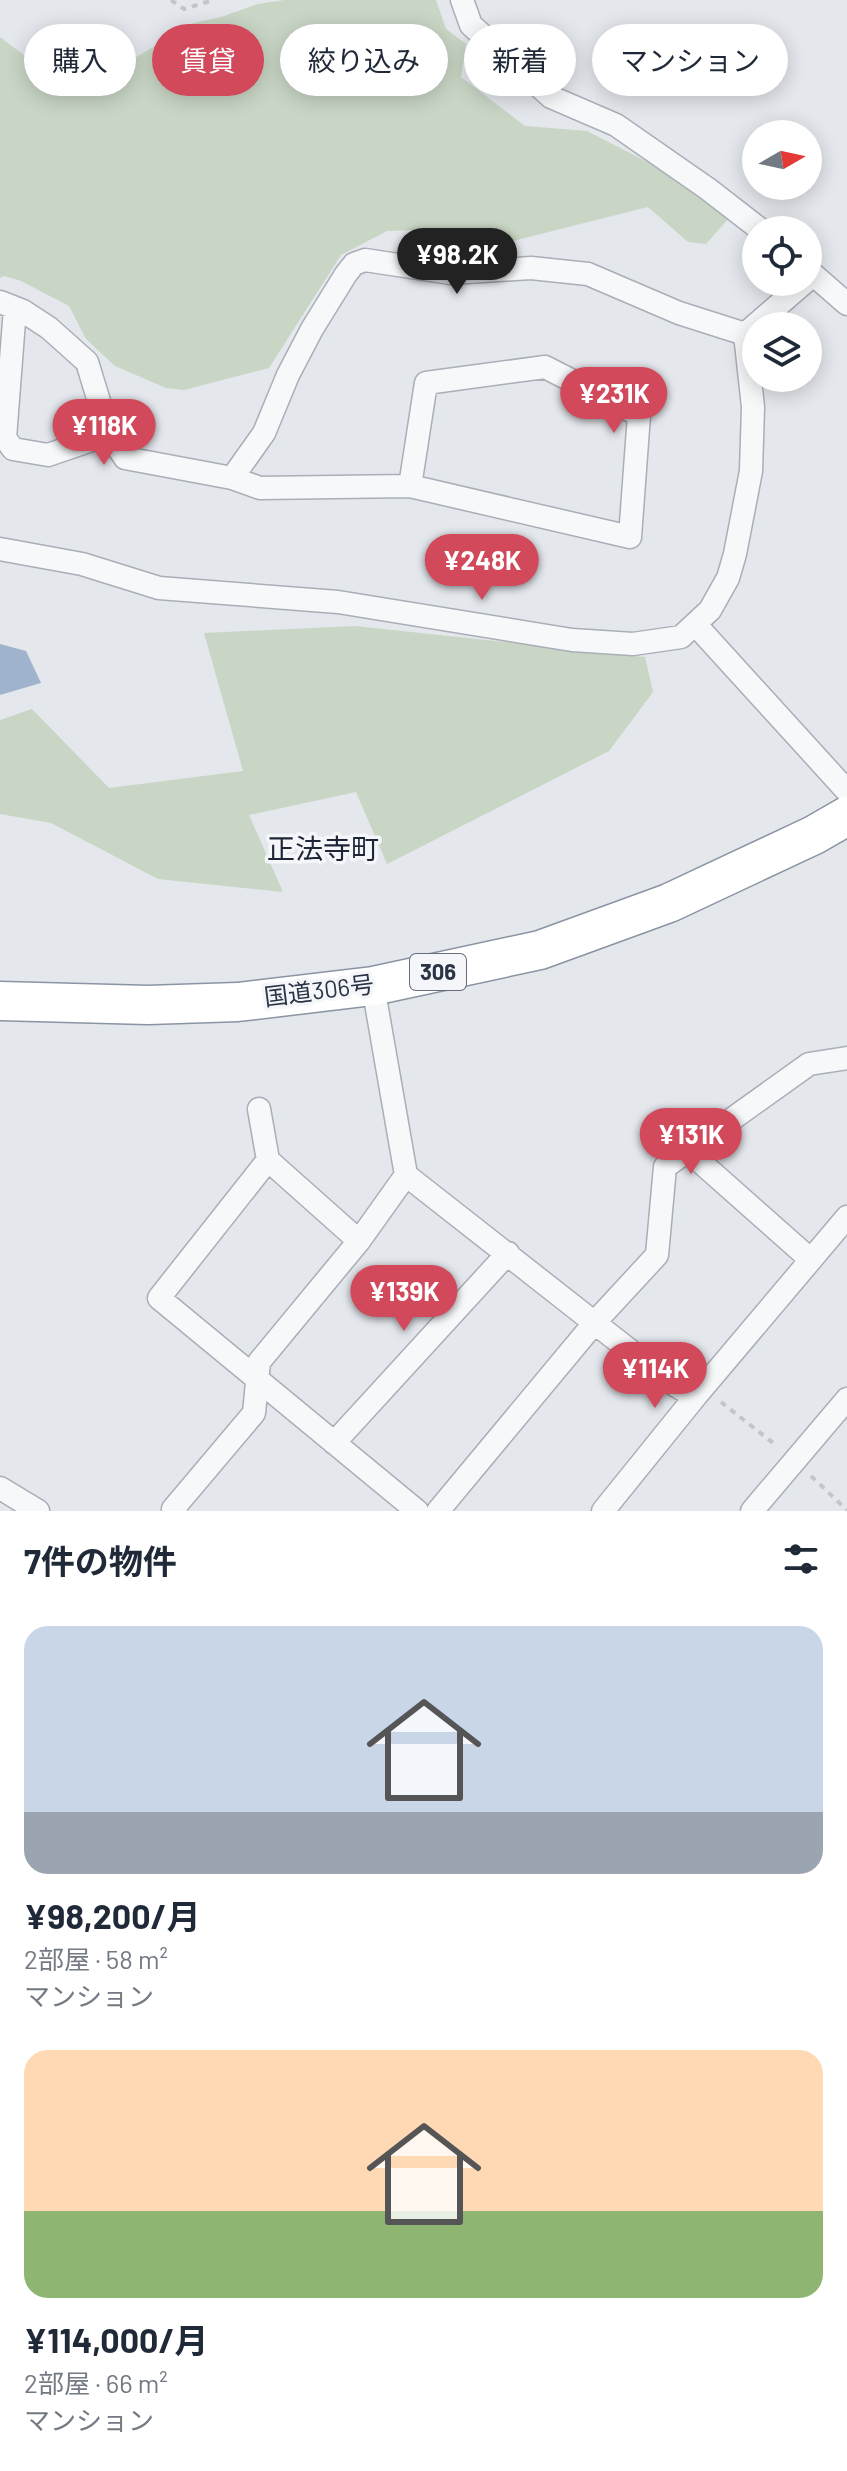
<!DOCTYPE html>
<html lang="ja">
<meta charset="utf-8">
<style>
:root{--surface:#fff;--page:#f6f6f7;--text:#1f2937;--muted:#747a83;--accent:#d1495b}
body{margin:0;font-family:Barlow,"Noto Sans JP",sans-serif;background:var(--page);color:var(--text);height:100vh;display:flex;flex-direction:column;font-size:30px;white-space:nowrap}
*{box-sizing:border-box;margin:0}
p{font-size:26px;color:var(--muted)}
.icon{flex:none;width:44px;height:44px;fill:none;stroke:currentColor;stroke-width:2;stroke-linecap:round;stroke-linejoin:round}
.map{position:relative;height:1511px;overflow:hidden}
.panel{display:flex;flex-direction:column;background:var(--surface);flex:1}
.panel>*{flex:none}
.hud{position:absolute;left:24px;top:24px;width:800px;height:72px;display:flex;gap:16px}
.needle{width:52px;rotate:81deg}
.buttons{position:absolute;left:742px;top:120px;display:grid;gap:16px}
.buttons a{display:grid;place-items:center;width:80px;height:80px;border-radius:50%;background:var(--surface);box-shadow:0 4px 20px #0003;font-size:40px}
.price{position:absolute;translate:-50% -68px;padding:0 18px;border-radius:28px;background:var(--accent);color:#fff;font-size:26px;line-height:52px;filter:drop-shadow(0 2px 4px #0008)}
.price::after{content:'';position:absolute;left:50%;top:48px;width:24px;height:18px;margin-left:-12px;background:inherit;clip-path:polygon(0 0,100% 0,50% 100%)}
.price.current{background:#222;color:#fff}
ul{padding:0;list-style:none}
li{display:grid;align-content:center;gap:16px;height:424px;padding:0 24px}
li span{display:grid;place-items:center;height:248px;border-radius:24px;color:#555}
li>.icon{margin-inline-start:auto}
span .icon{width:144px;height:144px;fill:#fffc;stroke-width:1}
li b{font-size:34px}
h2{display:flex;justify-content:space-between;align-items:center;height:96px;padding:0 24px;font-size:34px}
.chip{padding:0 28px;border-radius:36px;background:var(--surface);box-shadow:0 4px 20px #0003;font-size:28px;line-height:72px}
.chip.current{background:var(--accent);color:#fff}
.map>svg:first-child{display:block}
</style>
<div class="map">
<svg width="847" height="1511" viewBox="0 0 847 1511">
<rect width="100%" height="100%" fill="#e4e7ec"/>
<path fill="#c9d6c5" d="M284 0H436L446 29 466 44 461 77 525 126 587 131 667 172 730 217 706 244 688 242 648 207 513 241H479L421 230 387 231 341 255 269 368 184 390 166 388 115 366 86 339 69 306 21 281 4 276 0 278V37L75 94 193 23 221 17 258 4Z
M355 626 645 657 653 692 609 751 387 864 356 792 249 815 283 892 158 879 51 823 0 814V720L32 709 109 788 243 771 204 633Z"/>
<path fill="#9fb4cc" d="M0 644 26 651 41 683 0 695Z"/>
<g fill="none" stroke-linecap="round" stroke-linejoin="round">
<g stroke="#a9aeb7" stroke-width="25">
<path id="street" d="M462 0 471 25 551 97 616 125 708 189 761 230
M808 270 847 304
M0 302 23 311 49 328 87 362 109 434 125 458 232 478 264 433 288 375 312 329 346 274 354 264 365 260 451 273 531 268 588 274 679 313 745 334
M15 308 5 438 13 449 48 455 109 434
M745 334 805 282
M232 478 260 488 410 486 630 537 639 415 545 367 426 383 410 486
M0 549 82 564 159 588 338 602 572 640 633 644 681 637 710 610 728 578 735 554 751 471 753 407 745 334
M695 624 847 791
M373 986 406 1175 670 1382 695 1397 603 1511
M259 1109 268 1160
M688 1151 811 1260
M359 1241 268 1160 159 1298 417 1511
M695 1397 847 1217
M334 1443 508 1253
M0 1488 38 1511
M176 1511 173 1509 254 1413 259 1362 359 1241 406 1175
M438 1511 596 1321 657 1255 665 1167 809 1064 847 1058
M752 1511 847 1399"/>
</g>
<g stroke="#8b94a3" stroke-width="41">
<path id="highway" d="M0 1001 148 1005 238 1002 373 986 540 950 669 903 814 835 847 816"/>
</g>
<path stroke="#c2c5cb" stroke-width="4" stroke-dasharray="6 6" stroke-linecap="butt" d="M171 0 184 9 213 0
M721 1402 777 1446
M811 1476 847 1510"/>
<use href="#street" stroke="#f7f8fa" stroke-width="22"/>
<use href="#highway" stroke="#fff" stroke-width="38"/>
</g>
<g text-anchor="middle" stroke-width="7" stroke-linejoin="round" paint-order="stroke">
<rect fill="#f4f6f9" stroke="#676e7b" stroke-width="2" x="410" y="954" width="56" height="36" rx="6"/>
<g font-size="22" font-weight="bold" fill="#2b3445">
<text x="438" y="980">306</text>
</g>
<g font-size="24" fill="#2b3445" stroke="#f4f6f9">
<text transform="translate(319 991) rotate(-7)" y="8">国道306号</text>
</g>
<g font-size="28" fill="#1d2536" stroke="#f4f6f9">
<text x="323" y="859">正法寺町</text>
</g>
</g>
</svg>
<div class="buttons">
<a><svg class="needle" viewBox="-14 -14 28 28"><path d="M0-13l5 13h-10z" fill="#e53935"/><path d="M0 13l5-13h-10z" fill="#747a83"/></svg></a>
<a><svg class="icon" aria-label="locate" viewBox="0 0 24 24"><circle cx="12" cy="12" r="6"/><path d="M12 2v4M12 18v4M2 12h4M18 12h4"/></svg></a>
<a><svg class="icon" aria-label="layers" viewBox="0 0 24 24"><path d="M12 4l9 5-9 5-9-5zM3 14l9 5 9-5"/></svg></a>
</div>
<b class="price current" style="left:457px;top:296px">¥98.2K</b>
<b class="price" style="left:614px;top:435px">¥231K</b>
<b class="price" style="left:104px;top:467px">¥118K</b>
<b class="price" style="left:482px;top:602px">¥248K</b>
<b class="price" style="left:691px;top:1176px">¥131K</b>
<b class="price" style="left:404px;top:1333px">¥139K</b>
<b class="price" style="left:655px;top:1410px">¥114K</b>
<div class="hud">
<a class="chip">購入</a>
<a class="chip current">賃貸</a>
<a class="chip">絞り込み</a>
<a class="chip">新着</a>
<a class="chip">マンション</a>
</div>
</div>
<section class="panel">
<h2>7件の物件<svg class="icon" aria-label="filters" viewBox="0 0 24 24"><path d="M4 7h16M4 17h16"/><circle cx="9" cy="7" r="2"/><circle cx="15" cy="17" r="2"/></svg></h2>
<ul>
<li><span style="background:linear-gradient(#c9d6e8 75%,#9aa5b1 0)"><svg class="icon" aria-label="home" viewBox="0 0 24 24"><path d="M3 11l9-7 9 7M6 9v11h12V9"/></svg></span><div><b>¥98,200/月</b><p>2部屋 · 58 m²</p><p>マンション</p></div></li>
<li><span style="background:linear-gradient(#ffd9b3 65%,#8fb573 0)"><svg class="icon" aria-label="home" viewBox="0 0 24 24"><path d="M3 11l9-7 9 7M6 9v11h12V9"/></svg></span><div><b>¥114,000/月</b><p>2部屋 · 66 m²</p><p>マンション</p></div></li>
</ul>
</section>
